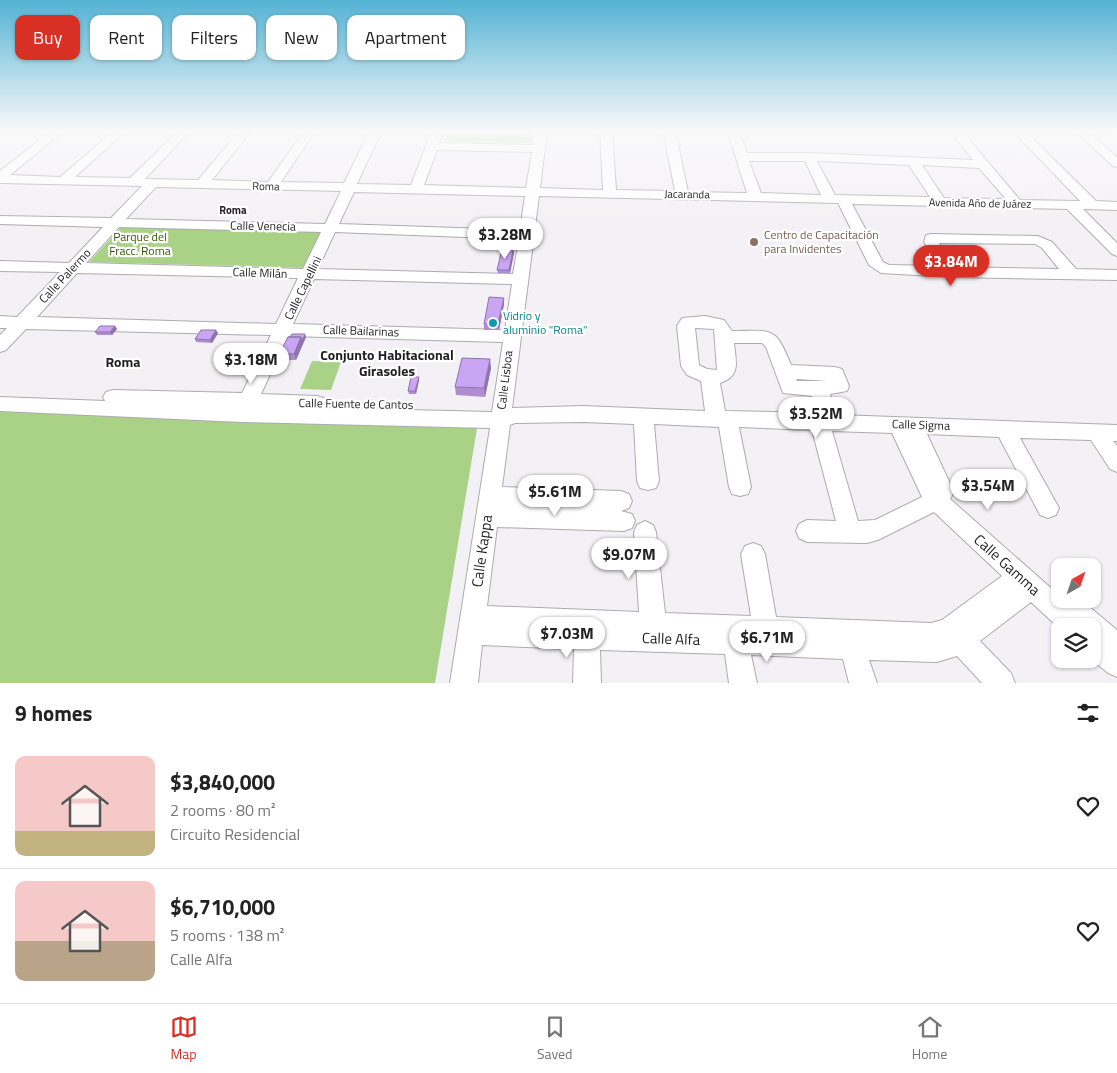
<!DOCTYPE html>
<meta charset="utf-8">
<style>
:root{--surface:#fff;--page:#f6f6f6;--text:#222;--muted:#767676;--line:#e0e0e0;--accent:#d93025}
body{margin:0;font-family:"Titillium Web",sans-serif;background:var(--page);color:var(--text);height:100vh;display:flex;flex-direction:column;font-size:19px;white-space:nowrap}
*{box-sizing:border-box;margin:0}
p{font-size:16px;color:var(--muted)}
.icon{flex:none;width:28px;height:28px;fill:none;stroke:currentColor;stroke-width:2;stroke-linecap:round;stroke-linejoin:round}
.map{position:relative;height:683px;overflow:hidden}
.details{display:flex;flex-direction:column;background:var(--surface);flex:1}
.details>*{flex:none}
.top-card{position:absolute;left:15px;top:15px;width:500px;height:45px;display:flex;gap:10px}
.needle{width:32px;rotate:40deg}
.fabs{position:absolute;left:1051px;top:558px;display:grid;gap:10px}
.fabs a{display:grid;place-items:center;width:50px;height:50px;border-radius:10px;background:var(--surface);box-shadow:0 1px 4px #0004;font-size:25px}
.price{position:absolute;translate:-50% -42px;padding:0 11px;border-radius:18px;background:#fff;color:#222;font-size:16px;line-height:32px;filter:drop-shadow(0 1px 2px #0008)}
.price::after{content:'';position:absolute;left:50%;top:30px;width:15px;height:11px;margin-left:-8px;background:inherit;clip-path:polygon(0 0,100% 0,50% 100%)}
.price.current{background:var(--accent);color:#fff}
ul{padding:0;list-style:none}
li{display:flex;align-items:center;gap:15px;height:125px;padding:0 15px}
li+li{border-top:1px solid var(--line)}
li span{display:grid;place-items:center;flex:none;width:140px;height:100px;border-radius:10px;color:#555}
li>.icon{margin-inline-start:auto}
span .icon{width:60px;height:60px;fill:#fffc;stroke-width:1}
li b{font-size:21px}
h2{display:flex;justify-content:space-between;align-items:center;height:60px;padding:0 15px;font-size:21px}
.pill{padding:0 18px;border-radius:10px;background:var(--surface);box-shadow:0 1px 4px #0004;font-size:18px;line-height:45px}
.pill.current{background:var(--accent);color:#fff}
.tabs{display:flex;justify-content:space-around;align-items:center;height:70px;border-top:1px solid var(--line);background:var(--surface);font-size:14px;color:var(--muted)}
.tabs a{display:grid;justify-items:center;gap:2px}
.tabs .current{color:var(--accent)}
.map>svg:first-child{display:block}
</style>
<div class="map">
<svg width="1117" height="683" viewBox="0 0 1117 683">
<rect width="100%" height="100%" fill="#f3f1f5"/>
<path fill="#aad287" d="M449 130H533L531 143 445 141Z
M124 224 328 229 308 268 89 262Z
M312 361 341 362 331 390 300 389Z
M0 410 477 428 435 683H0Z"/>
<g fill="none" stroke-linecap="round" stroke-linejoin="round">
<g stroke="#acabaf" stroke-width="2">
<path id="minor" d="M52 130H65L10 175 60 177 115 130H127L75 177 130 178 179 130H191L145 179 198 180 240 130H252L212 180 268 182 305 130H316L281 182 344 183 370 130H382L357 184 411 185 432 130H444L439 143 533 145 535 130H547L540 188 603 190 600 130H612L616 190 675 191 663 130H675L688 192 747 193 727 130H739L747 153H809L973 160 949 130H961L1020 200 1080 201 1012 130H1024L1096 201 1117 202V210L1083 209 1117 243V256L1112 254 1067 209 852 204 883 262 889 265 939 266 924 242 926 235 931 234 1038 236 1052 242 1076 269 1117 270V280L951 277 881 273 869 265 838 203 539 196 512 408 583 406 705 411 701 381 687 375 681 366 677 326 682 318 705 316 724 320 732 331C772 331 775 325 791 365L835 367 842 369 849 386 847 391 830 394 838 415 1117 425V441H1113L1117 446V472L1110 469 1091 440 1020 438 1059 508 1056 515 1048 518 1040 515 999 437 927 434 954 492 950 499 1060 596V599H1080L1117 630V677L1108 673 1091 659 1092 626H1060V629L1031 602 980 641 1011 673 1015 683H982L957 656 937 662 869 660 877 683H849L843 659 751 655 757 683H729L725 654 600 650 601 683H573L574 649 482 645 478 683H450L490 428 242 422 0 411V397L105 401 103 397 106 392 113 390 242 393 271 335 26 329 6 350 0 352V335L7 328H0V316L17 317 60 272 0 271V261L69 263 103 227 0 224V216L111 218 142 186 0 183V171ZM437 150 532 152 526 188 424 185ZM749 161H805L821 195 761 193ZM817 161 909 165 930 197 835 195ZM922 165 979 168 1006 199 944 198ZM156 187 341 191 325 224 126 219ZM354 192 525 196 520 230 339 224ZM119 227 321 232 303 269 86 263ZM335 232 519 239 513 274 318 269ZM939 243 1035 244 1042 248 1059 269 955 267ZM77 273 298 278 276 324 37 317ZM314 279 512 284 505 330 293 324ZM695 328 714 329 717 370 707 369 699 365ZM288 336 503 342 492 412 324 408 327 403 324 398 317 396 261 394ZM734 343H762L766 347 783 393 812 396 818 413 725 411 720 383C741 376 736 363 734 343ZM796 379 828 381H797ZM583 422 634 424 637 481 640 488 648 490 656 488 659 481 654 424 719 427 729 487 732 494 740 496 748 494 751 487 739 427 812 430 836 521 807 520 799 524 796 531 799 538 807 542 867 543 878 540 934 512 1002 576 942 620 931 623 776 617 765 554 761 546 753 543 745 546 741 554 751 616 665 613 656 532 653 525 645 521 637 525 634 532 639 612 487 606 497 527 624 531 632 528 635 521 632 514 621 511 629 508 632 501 629 494 621 491 502 487 510 425 515 423ZM832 431 892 433 922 497 875 520 858 521Z
M1074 130H1086L1117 157V167L1113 166Z"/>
</g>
<use href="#minor" fill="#fff" fill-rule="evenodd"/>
</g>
<path fill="#ae8ed1" d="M513 250 514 253 510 273H498L497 270Z
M504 298V304L499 330H484V324Z
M115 326 117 329 112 335H97L95 332Z
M218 333 212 343 196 342 195 339Z
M290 337H306L296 360H282L279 354Z
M491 368 485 397 456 395 455 387Z
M419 380 416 394H409L408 391Z"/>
<path fill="#8d74aa" d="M513 250 514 253 510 273 509 270Z
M504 298V304L499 330 498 324Z
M115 326 117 329 112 335 110 332Z
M216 330 218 333 212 343 210 340Z
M305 334 306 337 296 360 294 354 301 337Z
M490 359 491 368 485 397 484 388Z
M419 377V380L416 394 415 391Z"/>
<path fill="#caa5f3" stroke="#8d74aa" d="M502 249 513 250 509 270H497Z
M489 297 504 298 498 324H484Z
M100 326H115L110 332H95Z
M201 330H216L210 340 195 339Z
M292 334H305L303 340 301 337H290Z
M288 337H301L294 354H279Z
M462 358 490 359 484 388 455 387Z
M411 377H419L415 391H408Z"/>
<linearGradient id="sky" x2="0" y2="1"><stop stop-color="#54b3d3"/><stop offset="0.58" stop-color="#faf9fa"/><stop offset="1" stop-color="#faf9fa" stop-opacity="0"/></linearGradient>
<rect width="1117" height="226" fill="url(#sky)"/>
<circle fill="#8d6e63" stroke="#fff" stroke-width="2" cx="754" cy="242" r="5"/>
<circle fill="#0f9aa8" stroke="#fff" stroke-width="2" cx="493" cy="323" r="5"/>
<g text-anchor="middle" stroke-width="4.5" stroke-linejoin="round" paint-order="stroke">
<g font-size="11" fill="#1f1e20" stroke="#fff">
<text transform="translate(266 186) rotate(1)" y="4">Roma</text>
<text transform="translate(687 194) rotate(1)" y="4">Jacaranda</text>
<text transform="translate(980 203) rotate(1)" y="4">Avenida Año de Juárez</text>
</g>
<g font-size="11" font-weight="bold" fill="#1f1e20" stroke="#fff">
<text x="233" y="214">Roma</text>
</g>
<g font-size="12" fill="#1f1e20" stroke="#fff">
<text transform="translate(263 226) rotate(1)" y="4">Calle Venecia</text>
<text transform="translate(260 273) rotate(2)" y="4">Calle Milán</text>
<text transform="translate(65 276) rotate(-47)" y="4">Calle Palermo</text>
<text transform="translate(303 288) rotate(-64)" y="4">Calle Capellini</text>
<text transform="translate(361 331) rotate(2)" y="4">Calle Bailarinas</text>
<text transform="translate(505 380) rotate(-83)" y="4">Calle Lisboa</text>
<text transform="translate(356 404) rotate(1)" y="4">Calle Fuente de Cantos</text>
<text transform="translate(921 425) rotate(2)" y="4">Calle Sigma</text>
</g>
<g font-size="12" fill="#785e54" stroke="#fff" text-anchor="start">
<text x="764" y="239">Centro de Capacitación<tspan x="764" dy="14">para Invidentes</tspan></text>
</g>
<g font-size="12" fill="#345800" stroke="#fff">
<text x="140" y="241">Parque del<tspan x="140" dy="14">Fracc. Roma</tspan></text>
</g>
<g font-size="12" fill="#0d838f" stroke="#fff" text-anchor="start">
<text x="503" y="320">Vidrio y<tspan x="503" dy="14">aluminio "Roma"</tspan></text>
</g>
<g font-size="14" font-weight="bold" fill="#1f1e20" stroke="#fff">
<text x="387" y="360">Conjunto Habitacional<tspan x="387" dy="16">Girasoles</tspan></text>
<text x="123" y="367">Roma</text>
</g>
<g font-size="15" fill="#1f1e20" stroke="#fff">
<text transform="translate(482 551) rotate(-82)" y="5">Calle Kappa</text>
<text transform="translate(1007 565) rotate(42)" y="5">Calle Gamma</text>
<text transform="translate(671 639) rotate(2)" y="5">Calle Alfa</text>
</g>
</g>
</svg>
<div class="fabs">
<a><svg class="needle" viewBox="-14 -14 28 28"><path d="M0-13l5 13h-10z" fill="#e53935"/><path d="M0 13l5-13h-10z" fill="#767676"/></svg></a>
<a><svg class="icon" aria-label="layers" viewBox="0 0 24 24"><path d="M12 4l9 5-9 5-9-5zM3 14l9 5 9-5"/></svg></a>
</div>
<b class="price" style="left:505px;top:260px">$3.28M</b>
<b class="price current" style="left:951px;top:287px">$3.84M</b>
<b class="price" style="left:251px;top:385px">$3.18M</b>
<b class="price" style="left:816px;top:439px">$3.52M</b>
<b class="price" style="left:988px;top:511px">$3.54M</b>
<b class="price" style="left:555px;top:517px">$5.61M</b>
<b class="price" style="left:629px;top:580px">$9.07M</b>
<b class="price" style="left:567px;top:659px">$7.03M</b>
<b class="price" style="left:767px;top:663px">$6.71M</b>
<div class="top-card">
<a class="pill current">Buy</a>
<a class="pill">Rent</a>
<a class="pill">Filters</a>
<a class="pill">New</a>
<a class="pill">Apartment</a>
</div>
</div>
<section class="details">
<h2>9 homes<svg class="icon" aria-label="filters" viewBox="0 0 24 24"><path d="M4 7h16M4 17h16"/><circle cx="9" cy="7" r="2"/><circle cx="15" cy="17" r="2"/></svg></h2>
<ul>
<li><span style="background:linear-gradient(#f6c9c9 75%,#c2b280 0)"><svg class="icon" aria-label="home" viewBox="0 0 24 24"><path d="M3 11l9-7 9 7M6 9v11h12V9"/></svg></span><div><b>$3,840,000</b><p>2 rooms · 80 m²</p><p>Circuito Residencial</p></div><svg class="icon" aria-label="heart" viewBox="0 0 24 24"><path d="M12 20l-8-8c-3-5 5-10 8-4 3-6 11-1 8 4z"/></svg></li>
<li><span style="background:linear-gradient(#f6c9c9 60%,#b9a48a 0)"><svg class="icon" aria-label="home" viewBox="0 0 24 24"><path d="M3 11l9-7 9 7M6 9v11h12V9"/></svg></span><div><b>$6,710,000</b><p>5 rooms · 138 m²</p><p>Calle Alfa</p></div><svg class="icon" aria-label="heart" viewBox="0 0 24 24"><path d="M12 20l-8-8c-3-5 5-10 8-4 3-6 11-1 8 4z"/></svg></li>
</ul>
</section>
<nav class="tabs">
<a class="current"><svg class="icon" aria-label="map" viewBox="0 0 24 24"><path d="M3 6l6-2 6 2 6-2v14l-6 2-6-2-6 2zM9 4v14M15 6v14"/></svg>Map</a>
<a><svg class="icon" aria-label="saved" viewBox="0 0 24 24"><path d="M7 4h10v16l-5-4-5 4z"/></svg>Saved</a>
<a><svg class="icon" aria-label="home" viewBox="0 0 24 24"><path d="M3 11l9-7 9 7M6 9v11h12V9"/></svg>Home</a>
</nav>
